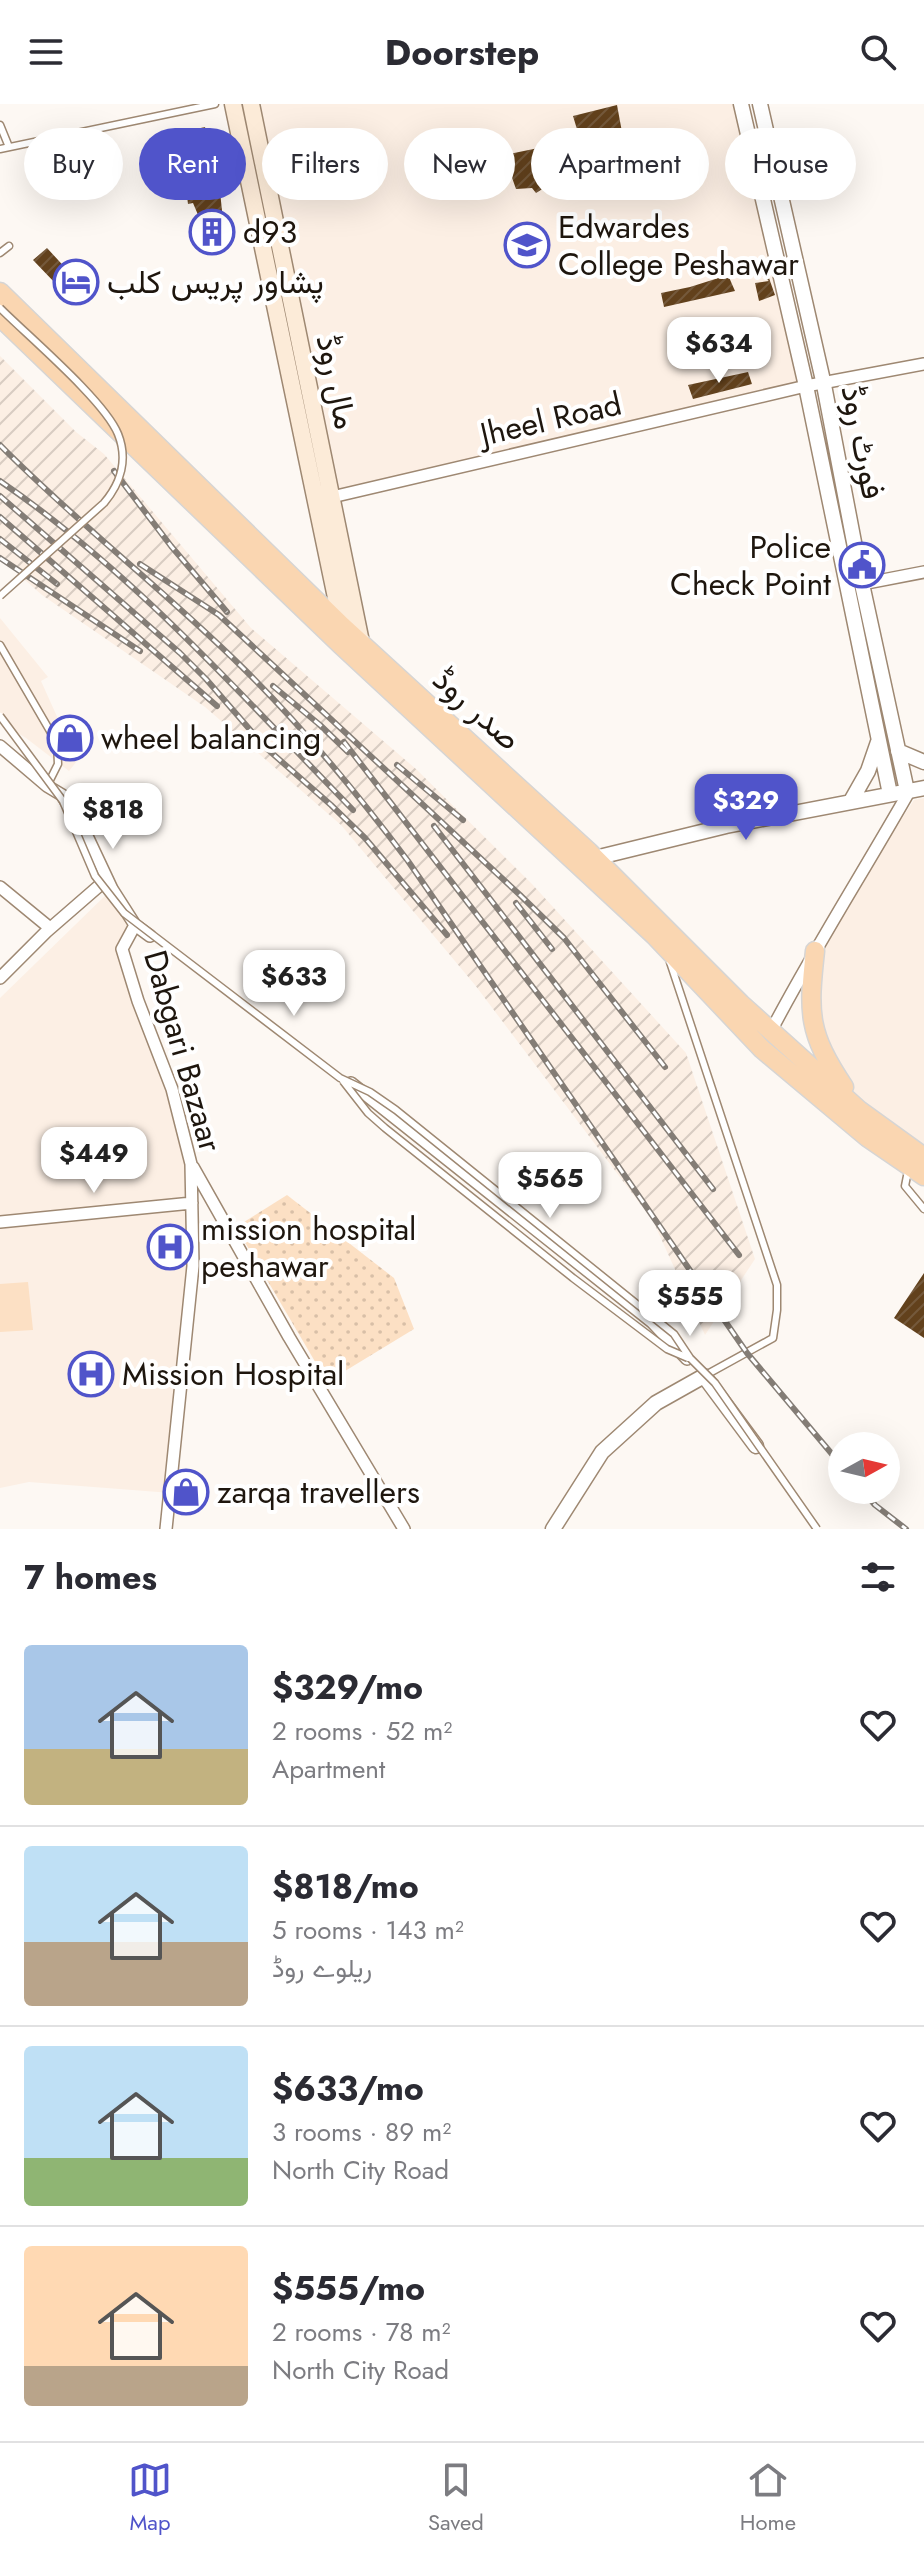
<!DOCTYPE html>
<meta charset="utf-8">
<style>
:root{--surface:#fff;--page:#f2f2f3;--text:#2b2b33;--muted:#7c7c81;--line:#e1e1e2;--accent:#5054ca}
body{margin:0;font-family:Jost,Vazirmatn,sans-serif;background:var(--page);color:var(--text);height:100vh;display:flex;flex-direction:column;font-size:30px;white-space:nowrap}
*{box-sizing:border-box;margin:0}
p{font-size:26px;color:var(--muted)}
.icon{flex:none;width:44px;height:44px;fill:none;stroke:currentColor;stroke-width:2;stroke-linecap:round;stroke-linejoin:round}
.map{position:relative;height:1425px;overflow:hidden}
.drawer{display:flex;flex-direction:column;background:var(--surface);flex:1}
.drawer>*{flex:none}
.banner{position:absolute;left:24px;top:24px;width:876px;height:72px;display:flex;gap:16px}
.needle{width:52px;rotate:82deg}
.fabs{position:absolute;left:828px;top:1328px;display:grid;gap:16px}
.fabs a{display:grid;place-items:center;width:72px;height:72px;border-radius:50%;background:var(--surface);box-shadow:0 8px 32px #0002;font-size:40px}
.price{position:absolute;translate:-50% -68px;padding:0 18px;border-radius:16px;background:#fff;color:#222;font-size:26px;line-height:52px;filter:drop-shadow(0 2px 4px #0008)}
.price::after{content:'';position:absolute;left:50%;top:48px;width:24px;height:18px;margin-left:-12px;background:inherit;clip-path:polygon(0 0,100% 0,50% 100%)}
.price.active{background:var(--accent);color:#fff}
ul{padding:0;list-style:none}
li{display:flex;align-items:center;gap:24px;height:200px;padding:0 24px}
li+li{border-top:2px solid var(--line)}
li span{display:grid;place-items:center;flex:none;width:224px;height:160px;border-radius:8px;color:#555}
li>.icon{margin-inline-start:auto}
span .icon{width:96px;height:96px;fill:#fffc;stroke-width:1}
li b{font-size:34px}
h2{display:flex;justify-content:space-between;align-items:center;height:96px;padding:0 24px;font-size:34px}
.tag{padding:0 28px;border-radius:36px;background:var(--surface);box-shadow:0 8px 32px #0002;font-size:28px;line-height:72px}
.tag.active{background:var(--accent);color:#fff}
header{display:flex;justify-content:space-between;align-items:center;height:104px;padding:0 24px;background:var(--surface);font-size:36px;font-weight:700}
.tab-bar{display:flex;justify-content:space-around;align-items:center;height:112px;border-top:2px solid var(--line);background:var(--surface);font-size:22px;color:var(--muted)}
.tab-bar a{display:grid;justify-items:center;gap:4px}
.tab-bar .active{color:var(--accent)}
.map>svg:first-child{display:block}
</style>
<header><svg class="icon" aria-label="menu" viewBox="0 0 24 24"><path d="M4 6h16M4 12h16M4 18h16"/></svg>Doorstep<svg class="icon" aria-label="search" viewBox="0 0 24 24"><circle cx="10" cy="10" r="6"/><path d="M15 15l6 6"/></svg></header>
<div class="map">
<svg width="924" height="1425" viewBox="0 0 924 1425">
<defs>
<pattern id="industrial-furrows" width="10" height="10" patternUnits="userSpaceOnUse" patternTransform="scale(2)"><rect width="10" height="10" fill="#fcefe4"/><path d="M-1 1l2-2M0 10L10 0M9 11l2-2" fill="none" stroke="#d8ccc2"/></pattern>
<pattern id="grass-dots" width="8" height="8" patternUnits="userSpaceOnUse" patternTransform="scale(2)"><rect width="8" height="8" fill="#fce0c4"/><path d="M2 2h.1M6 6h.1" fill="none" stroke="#d8bfa7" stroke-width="1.8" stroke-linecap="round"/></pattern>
<pattern id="building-hatch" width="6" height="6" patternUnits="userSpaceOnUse" patternTransform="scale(2)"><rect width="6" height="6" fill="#62411c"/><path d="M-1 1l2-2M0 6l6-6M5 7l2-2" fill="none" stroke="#74593b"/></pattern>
</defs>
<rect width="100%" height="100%" fill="#fdf8f3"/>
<path fill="#fcefe4" d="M251 0H741L806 282 332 393Z
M0 514 48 573 41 577 77 657 69 667 26 634 0 618Z
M924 694V1053L859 1006 829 961 810 890 815 847 914 696Z
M112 785 135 821 122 845 191 1060 193 1162 171 1389 29 1378 0 1384V894Z"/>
<path fill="url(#industrial-furrows)" d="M0 252 76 328 104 350 251 524 416 665 532 780 686 949 755 1155 705 1231 653 1117 475 881 341 721 205 603 42 491 0 454Z"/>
<path fill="url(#grass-dots)" d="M287 1091 394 1174 414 1225 327 1278 236 1123Z"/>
<path fill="#fce0c4" d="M28 1178 33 1226 0 1228V1180Z"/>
<path fill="url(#building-hatch)" d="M617 1 627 55 589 65 573 12Z
M205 23 214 60 217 59 223 116H226L232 138 199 147 193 119 201 118 193 99 188 100 186 84H182L179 66 182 65 179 29Z
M553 41 558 77 542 79 544 84 536 89 532 84 516 85 504 51Z
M47 144 71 170 56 180 33 156Z
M764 160 775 191 759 197 755 179 769 177 749 163Z
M728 171 735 187 664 203 661 189 690 183Z
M748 268 752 280 693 295 688 281Z
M924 1169V1234L894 1214Z"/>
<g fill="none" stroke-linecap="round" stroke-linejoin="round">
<g stroke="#9e8872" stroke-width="9">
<path id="service" d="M0 21 9 43
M0 45 215 0
M0 149 9 142
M0 541 57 639 58 660 47 682
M670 858 777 1181V1206L773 1234 704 1272
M908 1067 905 1082 924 1105"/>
</g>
<g stroke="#9e8872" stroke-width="14">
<path id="minor" d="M332 393 806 282 924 260
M862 480 924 468
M0 642 47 682 62 691 88 734 112 785 135 821 150 832
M0 783 50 824
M135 821 122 845 138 897 172 985 191 1060 193 1162 166 1425
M0 874 46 828 107 775
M771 927C814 845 864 767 910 686
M351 979 652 1218 687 1255
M193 1063 289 1233 404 1425
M0 1118 192 1099"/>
</g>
<g stroke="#9e8872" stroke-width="17">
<path id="tertiary" d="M741 0 806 282 890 690
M760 0 824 281 862 480 907 687
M898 647 924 658
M851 697 868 667 878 638
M595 754 726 722 924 684
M553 1425 602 1348 656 1299 704 1272 756 1342"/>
</g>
<g stroke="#9e8872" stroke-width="19">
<path id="secondary" d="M233 0 343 527
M251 0 362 543"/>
</g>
<g stroke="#d6d5d4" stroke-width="21">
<path id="primary" d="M0 188 342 522 589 748 741 900 859 1006 924 1053
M0 213 341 541 655 832 762 945 867 1033 924 1072
M815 847C808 910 808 929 844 983"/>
</g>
<use href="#service" stroke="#fff" stroke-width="6"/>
<use href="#minor" stroke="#fff" stroke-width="11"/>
<use href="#tertiary" stroke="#fff" stroke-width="14"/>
<use href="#secondary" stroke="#fcebd8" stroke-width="16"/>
<use href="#primary" stroke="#fad6b1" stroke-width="18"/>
<g stroke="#847d76" stroke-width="6">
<path id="rail" d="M0 341C77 419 164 486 242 563 303 623 357 689 408 757L747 1249 842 1362
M114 367 171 442 227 508
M0 377C133 468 241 591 353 706
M0 392 180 549 206 575 265 643 331 701 365 734 447 831
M0 413 217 602
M0 435 57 480
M0 454 140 547
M140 460 219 511 520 791 564 834 665 963
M273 582 320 621 348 648
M344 638 739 1151
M397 661 463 716
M434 722 713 1085
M516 799 552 845
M862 1386 875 1401 906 1425"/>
</g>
<use href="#rail" stroke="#fff" stroke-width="3" stroke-dasharray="9" stroke-linecap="butt"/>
<g stroke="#9e8872" stroke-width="9" stroke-linecap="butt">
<path id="service-bridge" d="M0 204C28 232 105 297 118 330 128 355 121 379 104 399L0 492
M0 612 63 697 95 772 124 809 340 974 370 988 396 1006 674 1230 690 1254 715 1279 817 1425
M343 977 368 1009 385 1024 573 1174 667 1245 688 1254"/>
</g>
<use href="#service-bridge" stroke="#fff" stroke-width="6"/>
</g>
<defs>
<g id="building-ring" transform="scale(2.3)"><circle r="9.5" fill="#fff" stroke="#5054ca" stroke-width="1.5"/><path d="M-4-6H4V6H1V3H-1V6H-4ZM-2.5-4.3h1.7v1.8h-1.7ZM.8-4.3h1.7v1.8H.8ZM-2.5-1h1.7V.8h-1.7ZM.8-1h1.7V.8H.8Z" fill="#5054ca"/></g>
<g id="university-ring" transform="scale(2.3)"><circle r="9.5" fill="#fff" stroke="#5054ca" stroke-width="1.5"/><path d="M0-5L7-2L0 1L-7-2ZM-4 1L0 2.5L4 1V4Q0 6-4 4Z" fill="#5054ca"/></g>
<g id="hotel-ring" transform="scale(2.3)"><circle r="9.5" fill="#fff" stroke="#5054ca" stroke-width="1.5"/><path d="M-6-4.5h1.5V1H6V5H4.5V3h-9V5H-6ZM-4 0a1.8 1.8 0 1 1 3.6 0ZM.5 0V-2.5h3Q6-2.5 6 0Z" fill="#5054ca"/></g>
<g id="civic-ring" transform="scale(2.3)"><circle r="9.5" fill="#fff" stroke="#5054ca" stroke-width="1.5"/><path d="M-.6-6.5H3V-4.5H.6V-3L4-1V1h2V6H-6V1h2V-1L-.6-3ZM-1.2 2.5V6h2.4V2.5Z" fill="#5054ca"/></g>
<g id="shop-ring" transform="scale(2.3)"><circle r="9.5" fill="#fff" stroke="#5054ca" stroke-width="1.5"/><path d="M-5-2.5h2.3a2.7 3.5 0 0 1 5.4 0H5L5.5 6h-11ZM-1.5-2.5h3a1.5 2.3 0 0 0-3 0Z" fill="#5054ca"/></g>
<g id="hospital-ring" transform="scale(2.3)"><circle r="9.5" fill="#fff" stroke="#5054ca" stroke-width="1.5"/><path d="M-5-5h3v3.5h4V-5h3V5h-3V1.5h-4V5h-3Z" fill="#5054ca"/></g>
</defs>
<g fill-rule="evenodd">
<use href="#building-ring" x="212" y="128"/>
<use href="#university-ring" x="527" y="141"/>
<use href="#hotel-ring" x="76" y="178"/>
<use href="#civic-ring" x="862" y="461"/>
<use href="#shop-ring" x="70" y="634"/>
<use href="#hospital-ring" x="170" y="1143"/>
<use href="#hospital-ring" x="91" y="1270"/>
<use href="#shop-ring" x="186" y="1388"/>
</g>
<g text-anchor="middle" stroke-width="8" stroke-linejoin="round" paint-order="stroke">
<g font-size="32" fill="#1e160e" stroke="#fff" text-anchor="start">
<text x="558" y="134">Edwardes<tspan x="558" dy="37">College Peshawar</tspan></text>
<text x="243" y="139">d93</text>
<text x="107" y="189">پشاور پریس کلب</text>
<text x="831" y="454" text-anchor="end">Police<tspan x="831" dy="37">Check Point</tspan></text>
<text x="101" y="645">wheel balancing</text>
<text x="201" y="1136">mission hospital<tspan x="201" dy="37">peshawar</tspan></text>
<text x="122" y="1281">Mission Hospital</text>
<text x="217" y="1399">zarqa travellers</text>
</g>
<g font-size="32" fill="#1e160e" stroke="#fff">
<text transform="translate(337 278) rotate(78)" y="11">مال روڈ</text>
<text transform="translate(551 315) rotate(-13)" y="11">Jheel Road</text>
<text transform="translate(863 338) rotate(79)" y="11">فورٹ روڈ</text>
<text transform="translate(477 605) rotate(42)" y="11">صدر روڈ</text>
<text transform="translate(183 947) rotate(74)" y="11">Dabgari Bazaar</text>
</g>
</g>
</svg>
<div class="fabs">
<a><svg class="needle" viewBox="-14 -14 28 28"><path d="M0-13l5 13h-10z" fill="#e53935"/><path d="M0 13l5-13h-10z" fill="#7c7c81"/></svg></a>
</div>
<b class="price" style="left:719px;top:281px">$634</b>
<b class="price active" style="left:746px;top:738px">$329</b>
<b class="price" style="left:113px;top:747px">$818</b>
<b class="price" style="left:294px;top:914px">$633</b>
<b class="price" style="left:94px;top:1091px">$449</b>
<b class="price" style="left:550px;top:1116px">$565</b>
<b class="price" style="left:690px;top:1234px">$555</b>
<div class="banner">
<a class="tag">Buy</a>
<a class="tag active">Rent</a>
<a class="tag">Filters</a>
<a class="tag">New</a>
<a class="tag">Apartment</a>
<a class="tag">House</a>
</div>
</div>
<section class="drawer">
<h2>7 homes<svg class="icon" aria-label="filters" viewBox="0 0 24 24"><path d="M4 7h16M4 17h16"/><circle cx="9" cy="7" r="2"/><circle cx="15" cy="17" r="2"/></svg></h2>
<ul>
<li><span style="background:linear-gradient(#a9c7e8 65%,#c2b280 0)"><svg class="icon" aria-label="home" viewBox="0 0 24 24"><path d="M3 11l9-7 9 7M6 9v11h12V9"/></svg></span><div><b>$329/mo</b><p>2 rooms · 52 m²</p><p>Apartment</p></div><svg class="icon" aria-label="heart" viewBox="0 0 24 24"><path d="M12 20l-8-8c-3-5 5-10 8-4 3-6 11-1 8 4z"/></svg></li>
<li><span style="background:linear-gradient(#bfe0f5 60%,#b9a48a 0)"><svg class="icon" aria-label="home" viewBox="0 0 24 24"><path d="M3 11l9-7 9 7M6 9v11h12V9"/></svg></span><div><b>$818/mo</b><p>5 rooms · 143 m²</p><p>ریلوے روڈ</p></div><svg class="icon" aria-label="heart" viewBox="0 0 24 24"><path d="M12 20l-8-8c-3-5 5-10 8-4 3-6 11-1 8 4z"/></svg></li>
<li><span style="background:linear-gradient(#bfe0f5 70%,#8fb573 0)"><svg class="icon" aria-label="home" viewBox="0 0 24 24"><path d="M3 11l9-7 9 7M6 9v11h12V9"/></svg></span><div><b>$633/mo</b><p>3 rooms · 89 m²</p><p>North City Road</p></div><svg class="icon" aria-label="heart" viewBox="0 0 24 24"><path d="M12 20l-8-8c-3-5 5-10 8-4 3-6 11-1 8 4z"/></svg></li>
<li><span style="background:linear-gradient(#ffd9b3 75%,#b9a48a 0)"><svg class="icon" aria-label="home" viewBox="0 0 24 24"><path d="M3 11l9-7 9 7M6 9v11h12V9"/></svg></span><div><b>$555/mo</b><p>2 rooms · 78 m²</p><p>North City Road</p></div><svg class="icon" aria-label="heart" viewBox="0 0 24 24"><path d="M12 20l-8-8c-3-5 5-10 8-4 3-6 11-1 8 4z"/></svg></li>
</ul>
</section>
<nav class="tab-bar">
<a class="active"><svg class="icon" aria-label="map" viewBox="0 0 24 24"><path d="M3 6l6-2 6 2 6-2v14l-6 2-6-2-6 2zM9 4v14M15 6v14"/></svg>Map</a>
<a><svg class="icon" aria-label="saved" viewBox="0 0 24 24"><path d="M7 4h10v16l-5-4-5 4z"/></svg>Saved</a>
<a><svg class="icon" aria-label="home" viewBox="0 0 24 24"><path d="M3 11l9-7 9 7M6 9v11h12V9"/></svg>Home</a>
</nav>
